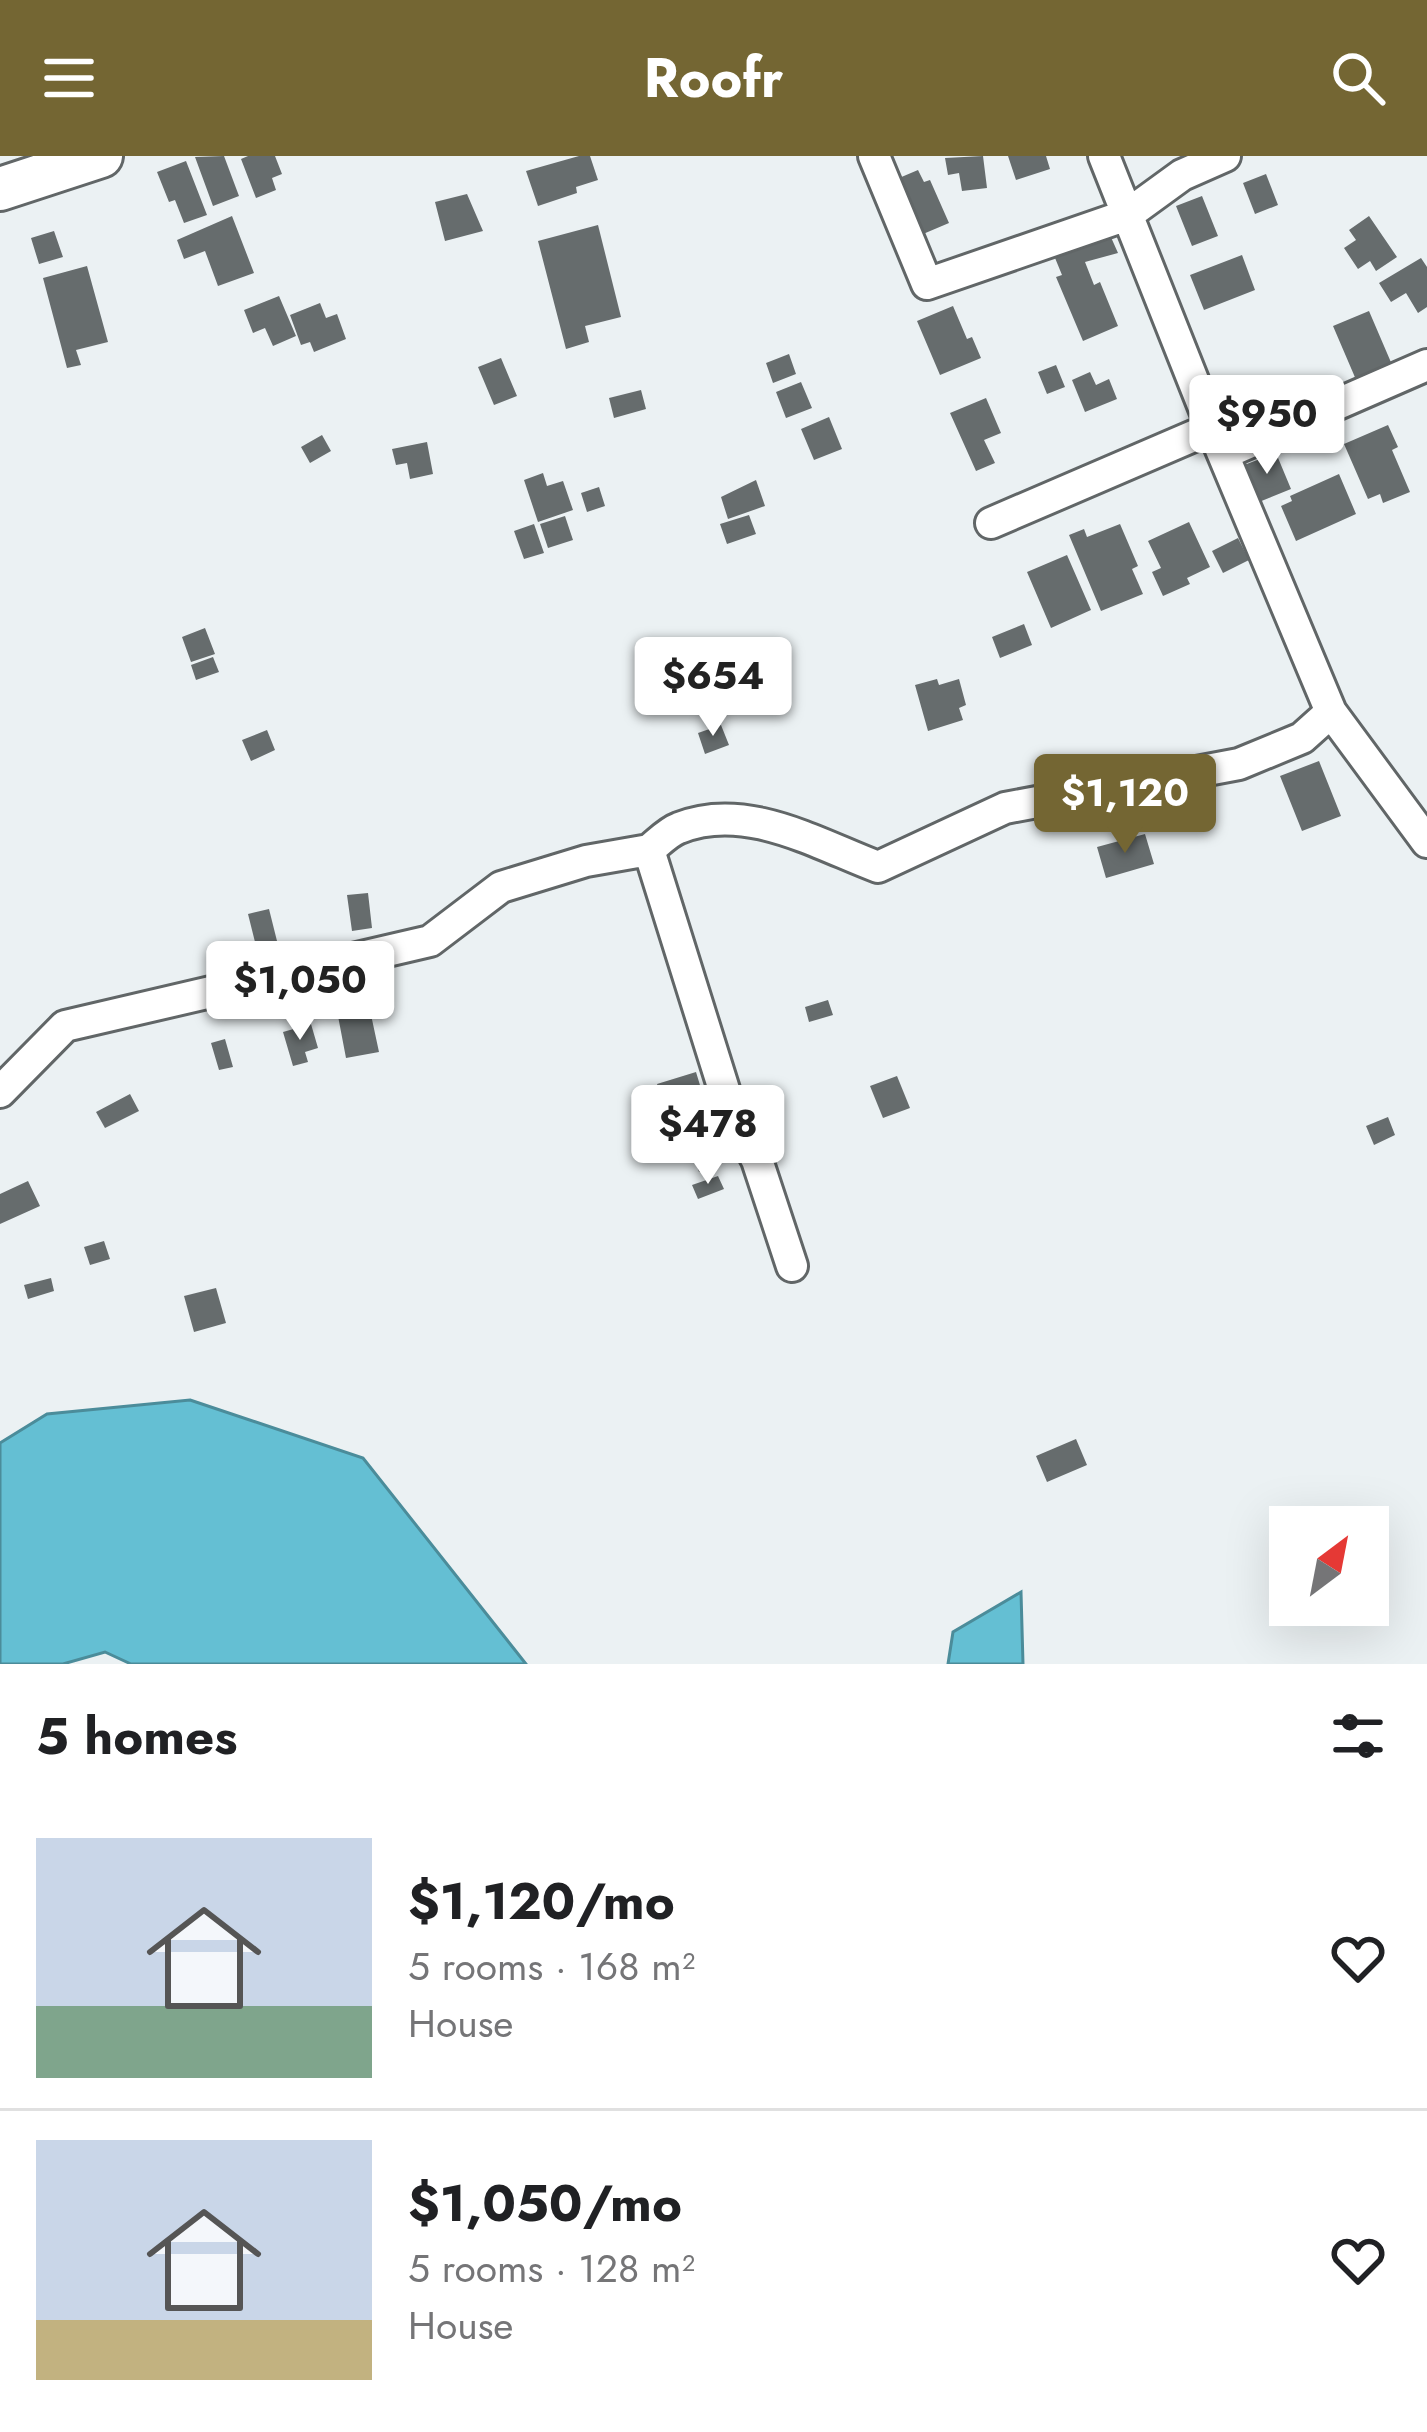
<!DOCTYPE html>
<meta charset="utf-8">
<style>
:root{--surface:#fff;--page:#f2f2f2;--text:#202124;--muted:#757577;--line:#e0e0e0;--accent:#746633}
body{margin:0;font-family:Jost,sans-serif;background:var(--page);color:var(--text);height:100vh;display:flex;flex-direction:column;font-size:45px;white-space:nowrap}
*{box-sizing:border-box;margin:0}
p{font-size:39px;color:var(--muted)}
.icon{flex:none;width:66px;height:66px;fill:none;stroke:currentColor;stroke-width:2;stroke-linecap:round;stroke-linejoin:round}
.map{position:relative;height:1508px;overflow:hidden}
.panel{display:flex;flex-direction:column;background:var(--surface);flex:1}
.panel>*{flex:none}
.needle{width:78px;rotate:32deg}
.controls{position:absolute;left:1269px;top:1350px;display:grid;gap:24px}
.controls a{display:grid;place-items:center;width:120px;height:120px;border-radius:0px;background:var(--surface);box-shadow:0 12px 48px #0002;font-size:60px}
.price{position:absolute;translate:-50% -102px;padding:0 27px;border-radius:12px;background:#fff;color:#222;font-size:39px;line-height:78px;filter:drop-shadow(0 3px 6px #0008)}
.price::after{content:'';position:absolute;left:50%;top:72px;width:36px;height:27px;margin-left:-18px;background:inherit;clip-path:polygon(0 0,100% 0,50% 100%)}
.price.active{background:var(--accent);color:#fff}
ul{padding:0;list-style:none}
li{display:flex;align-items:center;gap:36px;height:300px;padding:0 36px}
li+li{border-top:3px solid var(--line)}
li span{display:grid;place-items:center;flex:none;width:336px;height:240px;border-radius:0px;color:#555}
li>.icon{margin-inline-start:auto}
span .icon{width:144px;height:144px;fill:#fffc;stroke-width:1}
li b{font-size:51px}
h2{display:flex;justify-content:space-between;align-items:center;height:144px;padding:0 36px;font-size:51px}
header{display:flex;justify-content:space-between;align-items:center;height:156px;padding:0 36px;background:var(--accent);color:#fff;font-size:54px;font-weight:700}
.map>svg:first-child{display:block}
</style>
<header><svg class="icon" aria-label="menu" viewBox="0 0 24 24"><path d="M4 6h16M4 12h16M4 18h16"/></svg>Roofr<svg class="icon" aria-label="search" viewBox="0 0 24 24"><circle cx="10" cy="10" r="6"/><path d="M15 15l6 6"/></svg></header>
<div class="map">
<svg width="1427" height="1508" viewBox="0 0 1427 1508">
<rect width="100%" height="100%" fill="#ebf1f3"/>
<path fill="#64bfd3" stroke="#4b8c9a" stroke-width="3" d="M190 1244 363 1302 526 1508H131L105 1496 63 1508H0V1287L47 1258Z
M1021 1436 1023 1508H948L953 1476Z"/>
<path fill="#666c6d" d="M224 0 239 40 213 50 195 1Z
M248 0H275L282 18 272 22 276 34 256 42 241 3Z
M579 0H590L598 24 576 31 577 37 538 50 526 15Z
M983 0 987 32 962 35 959 17 948 19 945 2Z
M1008 0H1046L1050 13 1016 24Z
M186 5 207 59 184 67 175 44 169 46 157 16Z
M918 14 924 26 930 24 949 67 916 81 892 25Z
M1266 18 1278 49 1255 58 1243 27Z
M467 38 483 75 445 85 435 46Z
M1202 40 1218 80 1192 90 1176 50Z
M232 60 254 117 218 130 205 95 184 103 177 84Z
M1369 60 1397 101 1376 115 1370 105 1358 113 1344 92 1356 84 1349 74Z
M598 69 621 161 585 170 589 186 566 193 538 85Z
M54 75 63 101 39 108 31 82Z
M1110 79 1118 97 1085 106 1094 129 1100 126 1118 170 1083 185 1056 121 1062 119 1053 97Z
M1242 99 1255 134 1204 154 1190 119Z
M1421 102 1427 111V151L1418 157 1406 137 1391 146 1379 127Z
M87 110 108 186 76 194 81 209 67 212 43 122Z
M279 140 296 180 273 190 265 172 253 177 244 154Z
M320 147 326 162 337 158 346 183 314 196 310 186 301 189 290 159Z
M953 150 967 183 972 181 981 202 940 219 917 165Z
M1369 155 1393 211 1357 226 1333 170Z
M789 198 796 218 773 227 766 207Z
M501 202 517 240 494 249 478 211Z
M1056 209 1065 231 1047 238 1038 216Z
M1090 216 1096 229 1109 223 1117 243 1085 256 1072 224Z
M801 226 812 252 786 262 776 236Z
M641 234 646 253 614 262 609 242Z
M986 242 1001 277 984 284 995 307 976 315 950 257Z
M829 261 842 293 814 304 801 273Z
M1388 269 1398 291 1392 294 1410 336 1383 347 1380 338 1368 343 1344 288Z
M322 279 331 295 310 307 301 291Z
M427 286 433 318 410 323 407 307 396 309 392 293Z
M1276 297 1291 333 1259 346 1244 309Z
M543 317 547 330 563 325 573 354 538 366 524 324Z
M1339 318 1356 358 1296 385 1281 350 1292 345 1290 340Z
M756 324 765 350 728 363 721 341Z
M599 331 605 350 587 356 581 337Z
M749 359 756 378 727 388 720 368Z
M565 360 573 384 548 392 540 368Z
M1189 366 1210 411 1187 422 1190 428 1163 440 1152 416 1161 412 1148 385Z
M534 368 544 397 524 403 514 375Z
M1120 368 1138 410 1132 413 1143 438 1101 455 1069 379 1084 373 1087 381Z
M1238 382 1249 404 1223 417 1212 395Z
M1067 399 1091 454 1051 472 1027 416Z
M1024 468 1032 489 1000 502 992 481Z
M205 472 215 498 191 506 182 481Z
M213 501 219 516 196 524 191 509Z
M937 523 939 529 959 523 966 549 959 552 963 564 928 575 915 529Z
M721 569 729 589 705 598 698 577Z
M267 574 275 594 251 605 242 584Z
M1319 605 1341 660 1302 675 1280 620Z
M1145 678 1154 708 1106 722 1097 691Z
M368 737 372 772 352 775 347 739Z
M269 753 278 789 257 794 248 758Z
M828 844 833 859 809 866 805 851Z
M370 854 379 896 346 902 338 860Z
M311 868 318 892 305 896 308 906 293 910 283 876Z
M225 883 233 911 219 914 211 887Z
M696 916 706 949 690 955 694 968 661 978 655 959 666 956 657 928Z
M897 920 910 952 883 962 870 930Z
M130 938 139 955 105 972 96 956Z
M713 961 721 985 712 988 719 1010 699 1016 686 976 703 971 701 965Z
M1388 961 1395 979 1374 989 1366 970Z
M718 1020 724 1033 698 1043 692 1029Z
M28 1025 40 1050 0 1068V1038Z
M104 1085 110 1103 90 1109 84 1091Z
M51 1122 54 1135 28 1143 24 1129Z
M216 1132 226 1167 194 1176 184 1140Z
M1076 1283 1087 1309 1047 1326 1036 1300Z"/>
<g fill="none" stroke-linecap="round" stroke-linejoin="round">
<g stroke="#616667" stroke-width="36">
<path id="street" d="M874 0 927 128 1127 59 1182 19 1225 0
M1104 0 1212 272 1331 556 1427 686
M1223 298 1427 209
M991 367 1212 272
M649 694C658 687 668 676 679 672 746 645 817 688 878 711L1005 652 1239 608 1302 582 1331 556
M0 936 65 870 430 785 501 731 586 705 649 694 731 956 757 1004 792 1110"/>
</g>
<g stroke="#616667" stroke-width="48">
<path id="secondary" d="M0 33 101 0"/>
</g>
<use href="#street" stroke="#fff" stroke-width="30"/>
<use href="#secondary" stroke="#fff" stroke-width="42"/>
</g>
</svg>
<div class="controls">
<a><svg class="needle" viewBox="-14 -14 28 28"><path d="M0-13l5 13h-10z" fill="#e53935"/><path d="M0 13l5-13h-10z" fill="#757577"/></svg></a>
</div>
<b class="price" style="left:1267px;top:321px">$950</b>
<b class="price" style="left:713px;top:583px">$654</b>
<b class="price active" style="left:1125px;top:700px">$1,120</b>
<b class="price" style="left:300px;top:887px">$1,050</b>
<b class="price" style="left:708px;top:1031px">$478</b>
</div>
<section class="panel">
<h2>5 homes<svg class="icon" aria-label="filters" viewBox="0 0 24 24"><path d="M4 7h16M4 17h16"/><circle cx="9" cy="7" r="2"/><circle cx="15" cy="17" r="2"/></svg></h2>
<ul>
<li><span style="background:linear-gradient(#c9d6e8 70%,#7fa58c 0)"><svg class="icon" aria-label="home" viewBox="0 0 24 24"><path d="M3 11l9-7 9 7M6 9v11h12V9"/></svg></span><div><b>$1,120/mo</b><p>5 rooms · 168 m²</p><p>House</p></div><svg class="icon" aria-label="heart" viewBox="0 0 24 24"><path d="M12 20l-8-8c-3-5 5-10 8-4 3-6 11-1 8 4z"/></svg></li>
<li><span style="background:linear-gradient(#c9d6e8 75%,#c2b280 0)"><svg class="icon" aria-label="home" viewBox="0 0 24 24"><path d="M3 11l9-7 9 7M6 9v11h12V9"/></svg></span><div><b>$1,050/mo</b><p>5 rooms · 128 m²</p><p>House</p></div><svg class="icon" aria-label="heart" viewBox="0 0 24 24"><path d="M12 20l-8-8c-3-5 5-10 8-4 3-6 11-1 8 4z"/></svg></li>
</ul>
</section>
